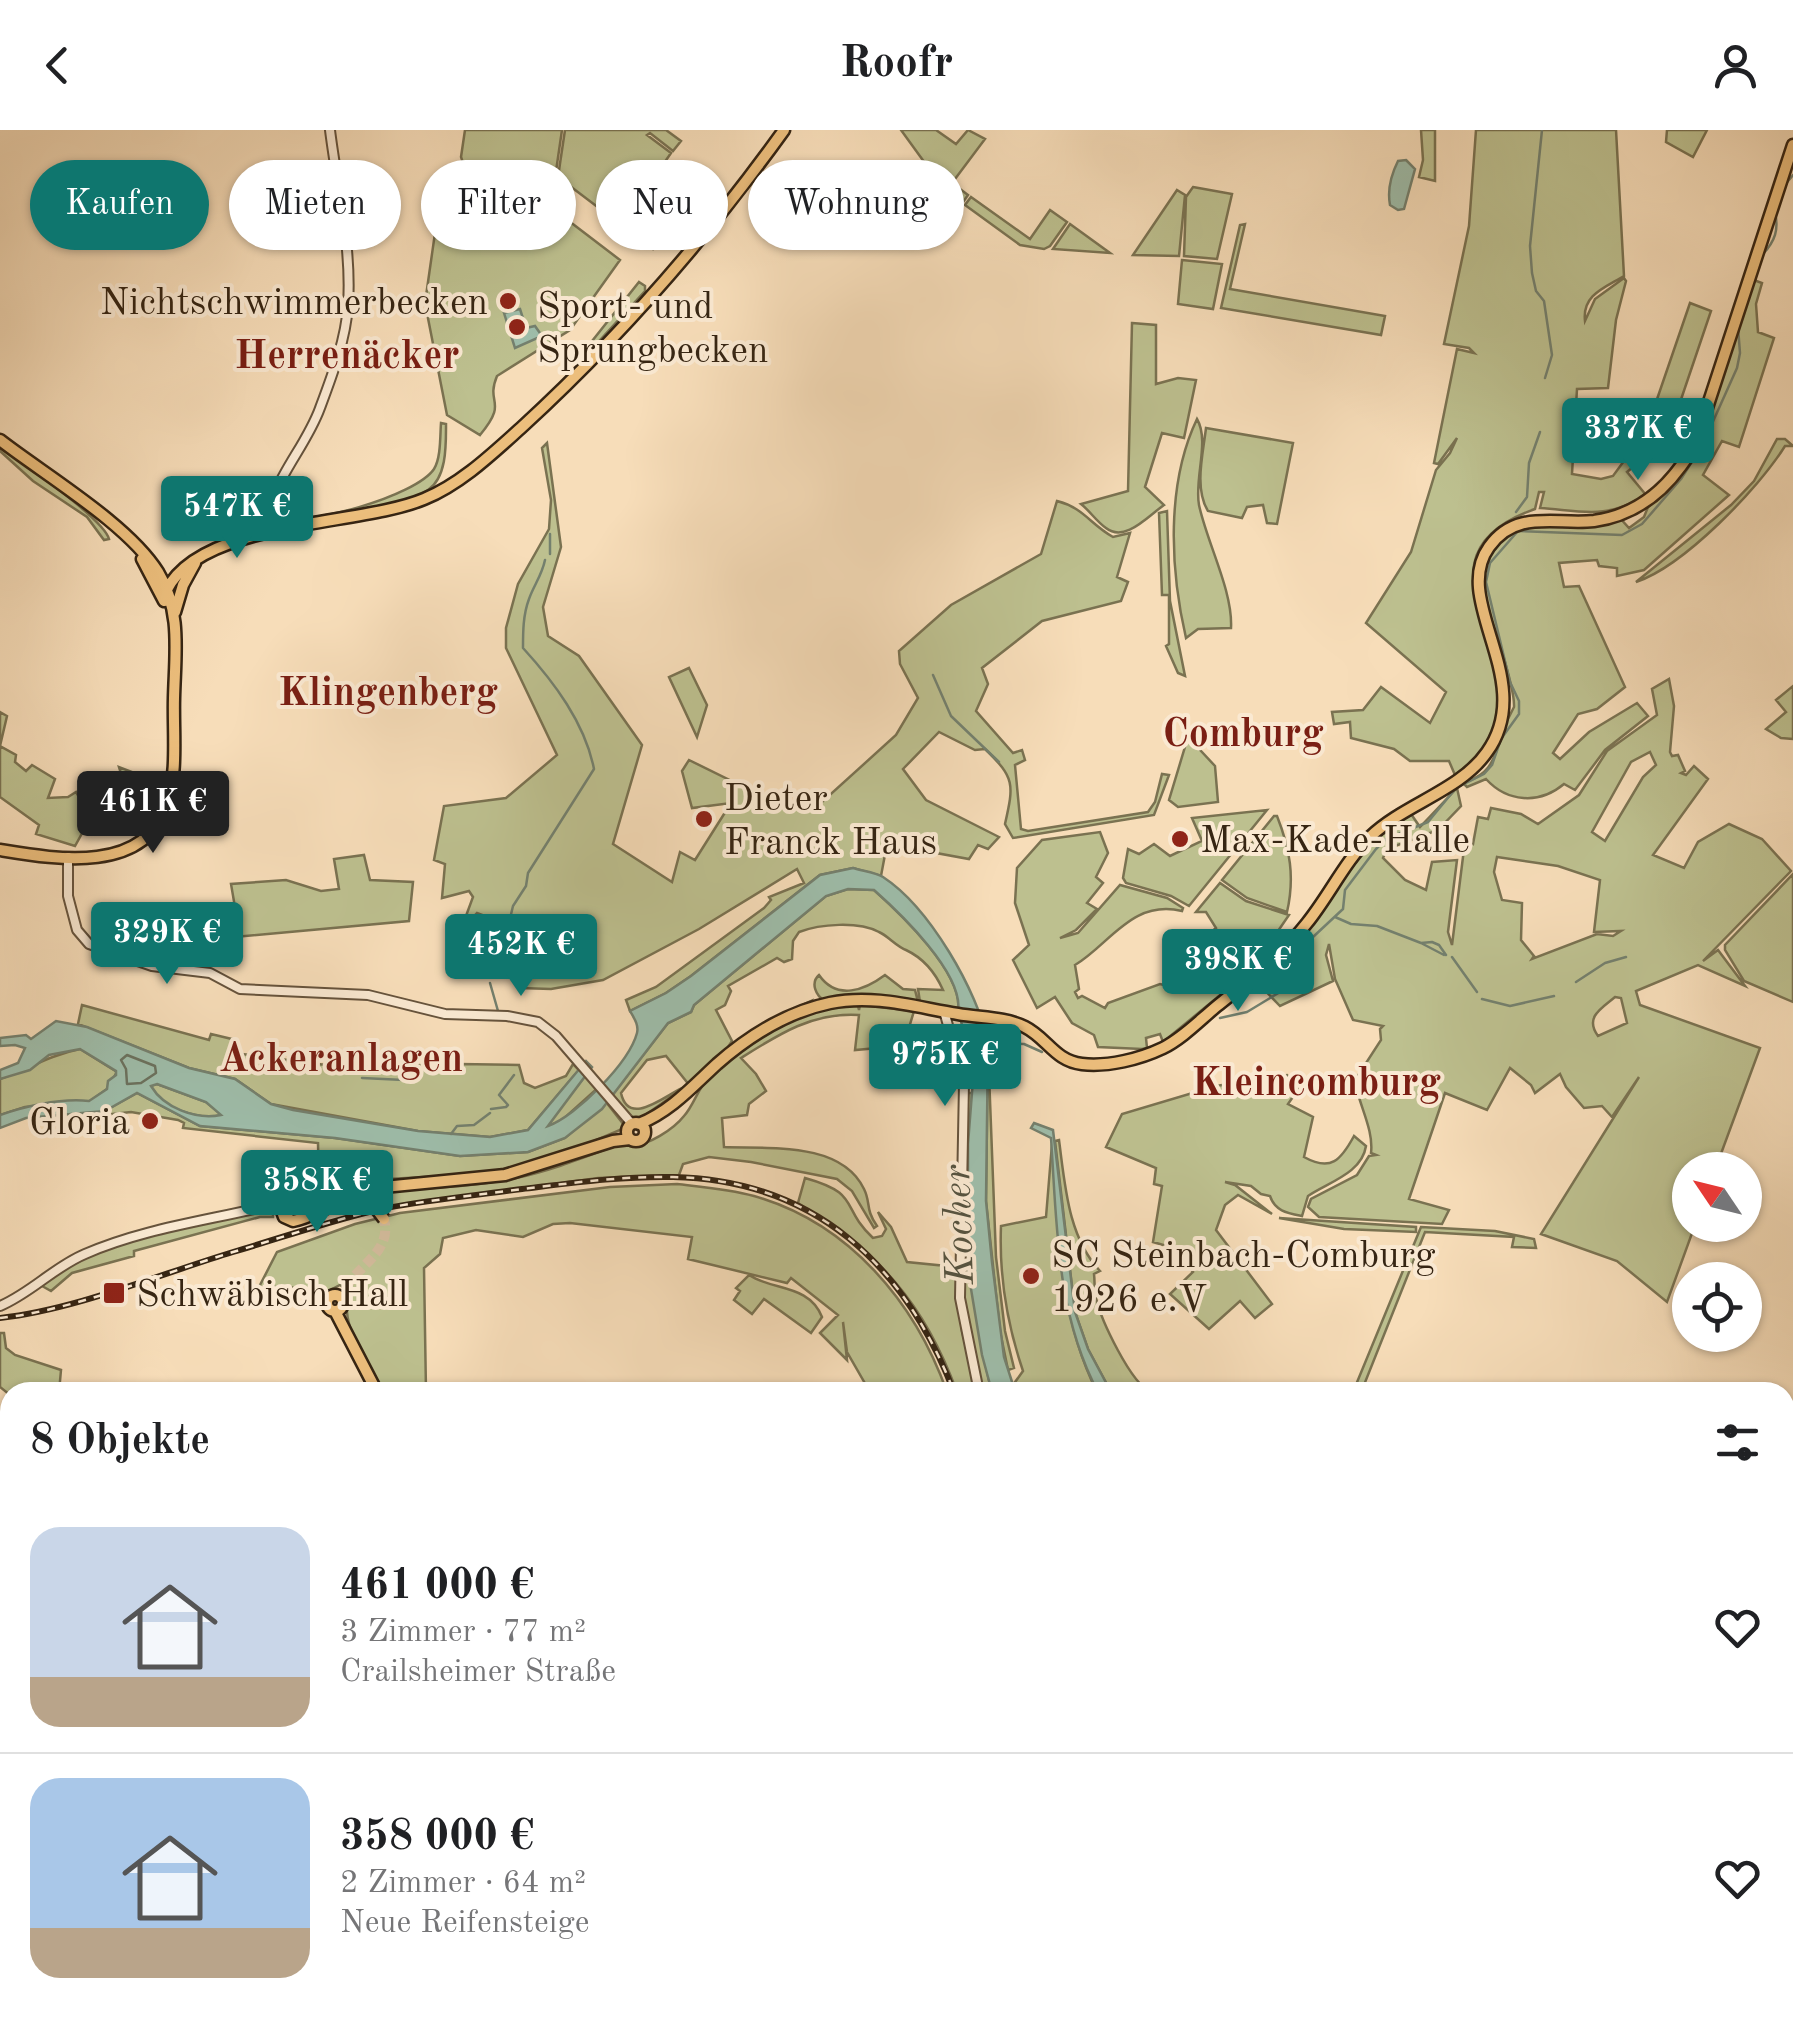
<!DOCTYPE html>
<html lang="de">
<meta charset="utf-8">
<style>
:root{--surface:#fff;--page:#f2f2f2;--text:#202124;--muted:#757577;--line:#e0e0e0;--accent:#0f766e}
body{margin:0;font-family:"Old Standard TT",serif;background:var(--page);color:var(--text);height:100vh;display:flex;flex-direction:column;font-size:38px;white-space:nowrap}
*{box-sizing:border-box;margin:0}
p{font-size:32px;color:var(--muted)}
.icon{flex:none;width:55px;height:55px;fill:none;stroke:currentColor;stroke-width:2;stroke-linecap:round;stroke-linejoin:round}
.map{position:relative;flex:1;overflow:hidden}
.drawer{position:absolute;left:0px;top:1252px;width:1795px;height:642px;display:flex;flex-direction:column;background:var(--surface);border-radius:30px 30px 0 0;box-shadow:0 2px 8px #0004}
.drawer>*{flex:none}
.guide{position:absolute;left:30px;top:30px;width:1000px;height:90px;display:flex;gap:20px}
.needle{width:65px;rotate:305deg}
.fabs{position:absolute;left:1672px;top:1022px;display:grid;gap:20px}
.fabs a{display:grid;place-items:center;width:90px;height:90px;border-radius:50%;background:var(--surface);box-shadow:0 2px 8px #0004;font-size:50px}
.price{position:absolute;translate:-50% -85px;padding:0 22px;border-radius:10px;background:var(--accent);color:#fff;font-size:32px;line-height:65px;filter:drop-shadow(0 2px 5px #0008)}
.price::after{content:'';position:absolute;left:50%;top:60px;width:30px;height:22px;margin-left:-15px;background:inherit;clip-path:polygon(0 0,100% 0,50% 100%)}
.price.current{background:#222;color:#fff}
ul{padding:0;list-style:none}
li{display:flex;align-items:center;gap:30px;height:250px;padding:0 30px}
li+li{border-top:2px solid var(--line)}
li span{display:grid;place-items:center;flex:none;width:280px;height:200px;border-radius:30px;color:#555}
li>.icon{margin-inline-start:auto}
span .icon{width:120px;height:120px;fill:#fffc;stroke-width:1}
li b{font-size:42px}
h2{display:flex;justify-content:space-between;align-items:center;height:120px;padding:0 30px;font-size:42px}
.tag{padding:0 35px;border-radius:45px;background:var(--surface);box-shadow:0 2px 8px #0004;font-size:35px;line-height:90px}
.tag.current{background:var(--accent);color:#fff}
header{display:flex;justify-content:space-between;align-items:center;height:130px;padding:0 30px;background:var(--surface);font-size:45px;font-weight:800}
.map>svg:first-child{display:block}
</style>
<header><svg class="icon" aria-label="back" viewBox="0 0 24 24"><path d="M15 5l-7 7 7 7"/></svg>Roofr<svg class="icon" aria-label="person" viewBox="0 0 24 24"><circle cx="12" cy="8" r="4"/><path d="M4 21q1-7 8-7t8 7"/></svg></header>
<div class="map">
<svg width="1793" height="1894" viewBox="0 0 1793 1894">
<rect width="100%" height="100%" fill="#f7ddb9"/>
<filter id="stains"><feTurbulence type="fractalNoise" baseFrequency=".002" numOctaves="4"/><feColorMatrix values="0 0 0 0 .2 0 0 0 0 .09 0 0 0 0 .02 0 0 0 .5 -.17"/></filter>
<radialGradient id="worn" r=".72"><stop offset=".6" stop-color="#630" stop-opacity="0"/><stop offset="1" stop-color="#630" stop-opacity=".3"/></radialGradient>
<path fill="#bdc08f" stroke="#7a7251" stroke-width="2.5" fill-rule="evenodd" d="M465 0H562L555 48 464 36 461 27Z
M565 0H666L681 11 673 21 650 3 647 5 671 23 651 52 687 78 653 119 558 47Z
M901 0H936L956 14 968 0 985 9 952 53 968 65 963 72 946 62Z
M1421 0H1435V51L1419 47 1423 30Z
M1476 0H1616L1624 146C1604 158 1582 165 1585 191L1595 169 1624 148 1626 151 1616 190 1608 258 1577 259 1572 344 1601 349 1613 346 1624 331 1635 286 1654 278 1690 173 1711 181 1671 299 1649 324 1627 342 1646 365C1606 390 1583 381 1540 378L1544 362H1539L1535 379C1410 423 1516 512 1497 591 1491 614 1473 632 1455 645L1449 631H1410L1394 619 1351 608 1350 592 1334 594 1332 582 1363 580 1381 557 1430 593 1446 562 1366 493 1411 422 1436 340 1450 323 1457 308 1438 334 1434 333 1457 219 1474 223 1469 218 1444 214 1469 96Z
M1667 0H1707L1693 27 1666 12Z
M1193 57 1232 64 1217 129 1184 126 1186 67Z
M1177 60 1185 65 1179 126 1133 125Z
M465 63 544 72 620 130 570 200 497 246C485 275 509 270 480 305L447 285 425 173 438 82 442 71Z
M971 67 1030 109 1050 80 1067 92 1050 116 1044 119 1020 115 965 75Z
M1070 94 1110 123 1053 119Z
M1245 94 1230 159 1385 186 1381 205 1221 178 1240 95Z
M1182 130 1222 134 1213 179 1178 174Z
M1751 149 1762 153 1756 174 1758 202 1774 208 1739 317 1722 311 1703 345 1729 365 1644 440 1617 446V438L1599 436 1597 430 1559 433 1564 457 1579 456 1625 557 1597 579 1578 584 1553 623 1560 629 1589 602 1637 573 1648 586 1605 620 1575 660 1564 654C1539 675 1507 672 1486 649L1467 657 1463 653C1481 647 1490 640 1496 622L1492 621 1514 577C1515 561 1503 526 1498 509 1492 490 1482 469 1483 448 1485 384 1574 391 1619 387L1629 398 1644 387 1648 377 1679 347 1703 309Z
M639 152 645 156V161L578 234 577 230Z
M1132 193 1156 195V254L1178 248 1196 250 1184 308 1162 303 1145 357 1164 375C1148 386 1125 413 1106 398 1096 391 1090 381 1081 374L1128 361Z
M1197 289C1210 311 1194 349 1199 375 1207 413 1233 461 1231 498L1198 499 1186 508C1170 439 1166 354 1197 289Z
M441 293 446 294C446 315 447 347 428 360 409 375 296 400 276 389L275 386C305 398 416 366 434 339 441 328 440 306 441 293Z
M1206 298 1293 313 1277 394 1267 393 1263 375 1247 377 1242 388 1208 381C1194 358 1203 324 1206 298Z
M1777 309H1785L1793 316H1785C1759 358 1684 436 1636 452L1731 375 1754 351Z
M547 313 561 417 543 477 548 506 579 526 642 615 613 714 672 752 680 722 695 730 731 673 692 678 682 641 689 630 762 666 775 677 805 679 821 673 896 605 918 568 900 534 899 521 951 475 1041 424 1057 371C1084 378 1090 394 1113 407L1130 403 1117 447 1128 452 1121 471 1042 491 982 538 988 554 976 581 1013 623 1022 620 1025 630 1015 635 1021 699 1028 701 1148 682 1155 672 1162 644 1169 645 1154 685 1013 708 1005 694C1014 654 1015 648 985 619L975 620 939 602 903 639 926 670 999 707 988 719 978 715 969 729 887 714 881 746 853 738 820 745 691 846 666 863 630 881 626 870 656 857 764 778 771 770 769 767 804 753 797 739 699 799 603 850 551 859 520 858 502 827 511 796 477 783 466 795 451 802 466 786 473 767 469 761 442 768 445 734 434 730 444 676 506 668 557 625 506 518V498L518 454 549 399 551 370 542 318Z
M0 315C21 332 104 389 109 409L104 410 87 387 33 351 0 321Z
M1167 381 1170 471 1185 546 1178 543 1166 516 1169 514V465H1162L1159 383Z
M689 538 707 575 697 607 669 547Z
M1669 549 1674 576 1670 622 1672 626 1678 625 1685 641 1681 643 1686 645 1694 636 1708 649 1653 725 1684 738 1698 712 1729 694 1762 709 1791 741 1703 831 1718 820 1745 856 1698 835 1636 861 1640 875 1760 918 1715 1040H1690V1095H1695L1667 1172 1617 1131 1541 1104 1639 947 1612 987 1602 976 1584 978 1566 957 1560 944 1535 963 1531 955 1510 938 1487 980 1445 963 1409 1069 1449 1080 1442 1094 1319 1087 1308 1077 1311 1069 1357 1045 1369 1026 1376 1025 1371 1023C1374 999 1358 974 1355 950L1381 910 1380 899 1383 896 1353 890 1335 849 1329 814 1326 825 1333 851 1280 876 1254 849 1323 776 1370 713 1411 684 1420 697 1457 658 1461 676 1438 700 1387 719 1383 728 1405 750 1426 760 1432 732 1457 730 1448 802 1452 815 1465 711 1473 714 1478 687 1488 689 1491 678 1521 684 1538 694 1579 665 1607 621 1657 585 1652 559ZM1650 622 1656 635 1643 647 1605 711 1592 702 1631 632ZM1497 727 1558 736 1600 750 1594 802 1621 801 1613 806 1597 804 1532 829 1534 826 1521 810 1522 773 1502 770 1494 742ZM1615 867 1621 868 1627 893 1598 906C1584 887 1602 878 1615 867Z
M1793 556V609L1781 608 1766 599 1786 582 1776 570Z
M0 582 7 586 0 616 16 625 15 632 26 641 32 635 55 649 48 668 68 667 76 662 87 680 112 668 123 650 119 637 142 646 118 686 85 698 75 716 36 704 39 695 0 667Z
M1188 607 1215 636 1218 672 1178 677 1169 670Z
M1267 680 1189 776 1171 766 1126 753 1123 748 1128 719 1139 724 1154 714 1170 726 1202 711 1192 688Z
M1274 686H1277C1290 719 1295 747 1287 782L1247 768 1222 750Z
M1100 702 1108 723 1096 747 1103 753 1087 773 1097 779 1076 800 1060 808 1078 803 1120 755 1167 768 1183 778 1182 781C1132 769 1110 814 1075 835L1079 859 1075 862 1078 868 1082 866 1105 878 1108 873 1160 854 1168 856C1170 851 1206 817 1210 814L1206 806 1216 798 1206 782H1196L1220 753 1246 771 1289 785 1278 801 1286 807 1303 792 1276 819 1163 912 1160 904 1146 908 1147 918 1142 919 1098 917 1094 905 1072 893 1055 867 1037 878 1013 830 1029 815 1015 773 1017 738 1042 710Z
M364 725 370 750 413 752 409 791 203 810 172 803 178 778 236 783 231 754 286 750 321 761 339 759 334 729Z
M1793 744V872L1744 851 1725 820V815Z
M848 759 874 760C900 783 964 844 958 881L920 872 918 859 943 860C935 842 923 828 906 820 896 816 888 806 879 802 858 791 820 794 799 802L793 811 792 829 784 832 777 828 728 856 731 861 725 875 716 880 732 911 728 917 769 890 811 871 808 876 779 887 690 956 666 926 647 930 621 963C629 1000 670 961 685 957L641 988H631L612 965 668 893 691 882 694 875 826 766Z
M819 845C837 871 865 860 885 845L903 859 915 860 918 872 825 871C816 866 810 853 819 845Z
M82 875 209 910 211 904 236 910 234 923 341 937 426 935 450 942 459 934 519 935 524 953 535 958 566 946 573 934 579 940 528 1000 490 1007 418 1001 271 974 235 949 189 938 78 894Z
M860 875 914 881 902 921 889 917 855 920 859 885C813 882 779 904 741 928L756 944 766 961 749 974 747 985 722 988 724 1017C768 1019 841 1011 864 1059 871 1073 865 1079 877 1096L874 1098 852 1061 837 1049 751 1032 709 1027 683 1034 679 1045 598 1048 384 1077C352 1054 333 1072 302 1085L295 1086 290 1081C303 1066 350 1064 370 1062 418 1058 469 1058 516 1048 554 1040 590 1025 626 1012L632 1016C648 1015 673 1000 684 986 694 975 698 958 709 947 748 907 801 873 858 876L859 880Z
M984 891 994 894 999 913 993 914 989 944 996 1127 1005 1201 1014 1238 1008 1240 1000 1201 986 1071 988 913Z
M80 919 117 942 107 959 89 972 25 977 0 985V949C28 939 50 925 80 919Z
M588 942 600 956 560 992 546 996Z
M1287 945 1299 958 1288 974 1313 987 1304 1027C1331 1042 1341 1030 1354 1006L1366 1016C1362 1043 1329 1052 1308 1066L1302 1086C1287 1083 1275 1081 1270 1066L1261 1064 1251 1056 1225 1052 1235 1055 1272 1084 1238 1065 1225 1075 1216 1100 1272 1174 1255 1188 1240 1171 1209 1199 1170 1164 1193 1142 1174 1118 1153 1112 1162 1056 1154 1054 1156 1038 1106 1017 1122 984 1216 956Z
M157 954 206 972 222 985C197 990 163 979 150 956Z
M137 963 200 996 335 1008 460 1026 528 1022 565 1008 606 972 624 995 620 1000 573 1020 519 1036 479 1044 388 1049 319 1062 318 1013 183 998 184 993 178 990 131 982 84 987V983L106 980Z
M965 963H972C965 1056 968 1172 992 1262H982L962 1166Z
M1059 1010C1065 1055 1068 1107 1100 1141L1094 1144C1095 1152 1094 1161 1096 1168 1101 1190 1131 1254 1151 1262H1111L1088 1219 1075 1182 1055 1011Z
M1052 1014C1058 1100 1058 1184 1097 1262H1024L1013 1255 1023 1241C1007 1194 999 1146 1001 1096L1046 1087Z
M805 1048C862 1064 839 1076 873 1108L882 1106 886 1099 878 1082 891 1097 907 1132 956 1137 962 1201 977 1262H957C924 1172 879 1123 798 1073Z
M677 1054C703 1057 729 1059 754 1066 849 1093 915 1172 947 1262H870L847 1222 843 1192 847 1230 820 1203 838 1185 791 1148 787 1153 688 1129 692 1107 570 1093 553 1094 523 1107 476 1100 443 1108 440 1124 424 1138 426 1262H381C371 1233 336 1194 350 1162L340 1155 317 1167 291 1157H259L277 1122 355 1094 400 1083 610 1057Z
M263 1080 273 1083V1087H260L134 1121V1126L72 1143 51 1161 42 1156C79 1112 206 1093 263 1080Z
M1279 1088 1416 1097V1102L1344 1099Z
M1421 1097 1495 1101 1534 1109 1536 1118 1512 1117 1514 1107 1425 1102 1362 1260 1353 1262Z
M749 1145C773 1161 809 1154 822 1187L811 1203 764 1169 752 1184 734 1170 740 1161 736 1158Z
M0 1203H4L6 1218 15 1225 61 1240 59 1262 10 1265 0 1257Z
M10 1377V1549L0 1572 10 1578V1668L0 1664V1388L1 1383Z
M958 1885H1190L1187 1894H957Z"/>
<path fill="#9ebdaa" stroke="#74806e" stroke-width="2.5" fill-rule="evenodd" d="M1406 30 1415 39 1404 79 1398 80 1390 75C1387 59 1391 45 1398 31Z
M520 179 526 198 535 196 542 206 515 218 504 183Z
M853 738C862 741 875 742 883 747 929 777 978 861 988 913L986 1071 992 1132 1004 1227 1013 1255 1024 1262H992L982 1225 968 1141V1014L974 937 958 881C964 844 900 783 874 760L848 759 826 766 694 875 691 882 668 893 602 979 565 1008 528 1022 460 1026 335 1008 200 996 137 963 105 981 26 988 0 998V985C27 976 60 968 89 971L107 959 108 951 116 945V941L80 919 49 925 30 940 0 949V940L18 933 25 918 15 915 0 916V908L26 905 31 909 56 891 87 897 189 938 235 949 271 974 293 980 418 1001 490 1007 528 1000 586 931 592 937 548 996C576 986 629 933 637 903 639 895 634 888 630 881L666 863 691 846 820 745ZM157 954 206 972 221 985C196 990 164 978 151 956Z
M1034 993 1053 1000 1075 1182 1088 1219 1111 1262H1098C1056 1183 1057 1096 1051 1008L1031 998Z
M1385 1885H1564L1580 1894C1544 1894 1510 1890 1475 1887 1447 1884 1423 1894 1395 1894Z"/>
<g fill="none" stroke-linecap="round" stroke-linejoin="round">
<path stroke="#6a715e" stroke-width="2.5" d="M127 925 155 936 156 943 141 953 127 954 126 939 121 930Z"/>
<path stroke="#74806e" stroke-width="2.5" d="M1542 0 1530 116 1532 143 1536 161 1544 171 1552 225 1545 248
M1784 56 1793 45
M1763 124C1775 111 1779 100 1775 82
M1516 382 1527 367 1529 333 1540 302
M1519 401 1622 405 1642 394 1681 349 1702 316 1737 238 1740 223 1738 197
M550 404V424
M933 545 951 586 999 632
M1335 787 1351 794 1377 796 1421 813 1432 812 1439 815 1446 825
M1421 813 1444 825
M503 818 513 776 526 756 528 743 594 639C585 593 554 552 523 518 523 502 523 485 529 469 534 455 542 445 545 430
M1452 827 1477 862
M1576 852 1605 833 1626 827
M490 853 498 881
M1482 869 1510 876 1554 866
M1220 888 1247 882 1285 859 1313 807 1343 779 1345 760 1376 719 1386 709 1428 692 1456 658 1484 644 1492 635 1501 609 1519 584V571L1510 552 1486 452 1490 433 1518 401
M986 913 1024 914 1042 922
M362 948 404 950
M491 979 506 977 508 975 499 965 514 945
M451 1004 457 996 474 995 490 983
M1072 1885V1894"/>
<path stroke="#d0b898" stroke-width="10" stroke-dasharray="10 5" stroke-linecap="butt" d="M346 1157C361 1133 392 1121 384 1089"/>
<g stroke="#66533c" stroke-width="12">
<path id="minor" d="M266 403C267 354 304 322 320 278 332 246 346 209 348 175 352 117 337 57 330 0
M68 727V766L77 800 89 814 152 836 210 843 240 859 368 865 445 884 507 886 538 892 556 906 632 994
M944 881 964 953 960 1168 979 1262
M0 1176C31 1163 54 1137 85 1124 147 1097 214 1090 279 1073
M1273 1885 1296 1894"/>
</g>
<g stroke="#362513" stroke-width="15">
<path id="major" d="M1705 284 1793 15
M0 310C45 345 128 394 158 442 182 481 175 524 174 568 173 602 178 642 167 675 144 745 55 729 0 720
M142 429 164 471
M163 469C188 390 358 397 424 369 461 354 493 323 522 297 619 208 707 107 784 0
M175 482 183 455 195 433
M627 1002a9 9 0 1 1 18 0a9 9 0 1 1-18 0Z
M639 994C671 981 692 957 717 934 750 905 787 882 830 873 874 864 915 877 958 884 980 888 1005 887 1025 897 1047 908 1055 931 1082 934 1108 937 1140 929 1163 918 1183 908 1200 890 1217 876 1249 850 1282 825 1307 793 1329 766 1345 731 1370 707 1404 674 1460 661 1487 622 1538 551 1450 471 1489 417 1516 379 1555 395 1594 391 1631 386 1660 365 1681 336 1693 320 1706 301 1706 281
M374 1076C343 1060 323 1085 293 1091L284 1087 279 1073 384 1057 505 1045 613 1011 630 1009
M327 1173a8 8 0 1 1 16 0a8 8 0 1 1-16 0Z
M335 1181 377 1262
M366 1885 370 1894"/>
</g>
<use href="#minor" stroke="#fae9d2" stroke-width="8"/>
<use href="#major" stroke="#ecbe7c" stroke-width="10"/>
<g stroke="#362513" stroke-width="6">
<path id="rail" d="M0 1188C75 1180 160 1144 233 1122 284 1107 335 1089 386 1078 431 1070 477 1065 522 1059 572 1053 622 1046 673 1047 815 1050 905 1135 954 1262
M1631 1885 1641 1894"/>
</g>
<use href="#rail" stroke="#fae9d2" stroke-width="2.5" stroke-dasharray="8" stroke-linecap="butt"/>
<g stroke="#362513" stroke-width="15" stroke-linecap="butt">
<path id="major-bridge" d="M374 1076 384 1089"/>
</g>
<use href="#major-bridge" stroke="#ecbe7c" stroke-width="10"/>
</g>
<g fill="#8f2418" stroke="#fae9d2" stroke-width="4">
<circle cx="508" cy="171" r="10"/>
<circle cx="517" cy="197" r="10"/>
<circle cx="704" cy="689" r="10"/>
<circle cx="1180" cy="709" r="10"/>
<circle cx="150" cy="991" r="10"/>
<circle cx="1031" cy="1146" r="10"/>
<rect x="102" y="1151" width="24" height="24" rx="5"/>
</g>
<g text-anchor="middle" stroke-width="8" stroke-linejoin="round" paint-order="stroke">
<g font-size="38" fill="#362513" stroke="#fae9d2" text-anchor="start">
<text x="488" y="184" text-anchor="end">Nichtschwimmerbecken</text>
<text x="537" y="188">Sport- und<tspan x="537" dy="44">Sprungbecken</tspan></text>
<text x="724" y="680">Dieter<tspan x="724" dy="44">Franck Haus</tspan></text>
<text x="1200" y="722">Max-Kade-Halle</text>
<text x="130" y="1004" text-anchor="end">Gloria</text>
<text x="1051" y="1137">SC Steinbach-Comburg<tspan x="1051" dy="44">1926 e.V</tspan></text>
<text x="136" y="1176">Schwäbisch Hall</text>
</g>
<g font-size="40" font-weight="bold" fill="#7a1f14" stroke="#fae9d2">
<text x="347" y="238">Herrenäcker</text>
<text x="388" y="575">Klingenberg</text>
<text x="1243" y="616">Comburg</text>
<text x="341" y="941">Ackeranlagen</text>
<text x="1316" y="965">Kleincomburg</text>
</g>
<g font-size="40" font-style="italic" fill="#555340" stroke="#fae9d2">
<text transform="translate(957 1095) rotate(-92)" y="14">Kocher</text>
</g>
</g>
<rect width="100%" height="100%" filter="url(#stains)"/>
<rect width="100%" height="100%" fill="url(#worn)"/>
</svg>
<div class="fabs">
<a><svg class="needle" viewBox="-14 -14 28 28"><path d="M0-13l5 13h-10z" fill="#e53935"/><path d="M0 13l5-13h-10z" fill="#757577"/></svg></a>
<a><svg class="icon" aria-label="locate" viewBox="0 0 24 24"><circle cx="12" cy="12" r="6"/><path d="M12 2v4M12 18v4M2 12h4M18 12h4"/></svg></a>
</div>
<b class="price" style="left:1638px;top:353px">337K €</b>
<b class="price" style="left:237px;top:431px">547K €</b>
<b class="price current" style="left:153px;top:726px">461K €</b>
<b class="price" style="left:167px;top:857px">329K €</b>
<b class="price" style="left:521px;top:869px">452K €</b>
<b class="price" style="left:1238px;top:884px">398K €</b>
<b class="price" style="left:945px;top:979px">975K €</b>
<b class="price" style="left:317px;top:1105px">358K €</b>
<div class="guide">
<a class="tag current">Kaufen</a>
<a class="tag">Mieten</a>
<a class="tag">Filter</a>
<a class="tag">Neu</a>
<a class="tag">Wohnung</a>
</div>
<section class="drawer">
<h2>8 Objekte<svg class="icon" aria-label="filters" viewBox="0 0 24 24"><path d="M4 7h16M4 17h16"/><circle cx="9" cy="7" r="2"/><circle cx="15" cy="17" r="2"/></svg></h2>
<ul>
<li><span style="background:linear-gradient(#c9d6e8 75%,#b9a48a 0)"><svg class="icon" aria-label="home" viewBox="0 0 24 24"><path d="M3 11l9-7 9 7M6 9v11h12V9"/></svg></span><div><b>461 000 €</b><p>3 Zimmer · 77 m²</p><p>Crailsheimer Straße</p></div><svg class="icon" aria-label="heart" viewBox="0 0 24 24"><path d="M12 20l-8-8c-3-5 5-10 8-4 3-6 11-1 8 4z"/></svg></li>
<li><span style="background:linear-gradient(#a9c7e8 75%,#b9a48a 0)"><svg class="icon" aria-label="home" viewBox="0 0 24 24"><path d="M3 11l9-7 9 7M6 9v11h12V9"/></svg></span><div><b>358 000 €</b><p>2 Zimmer · 64 m²</p><p>Neue Reifensteige</p></div><svg class="icon" aria-label="heart" viewBox="0 0 24 24"><path d="M12 20l-8-8c-3-5 5-10 8-4 3-6 11-1 8 4z"/></svg></li>
</ul>
</section>
</div>
